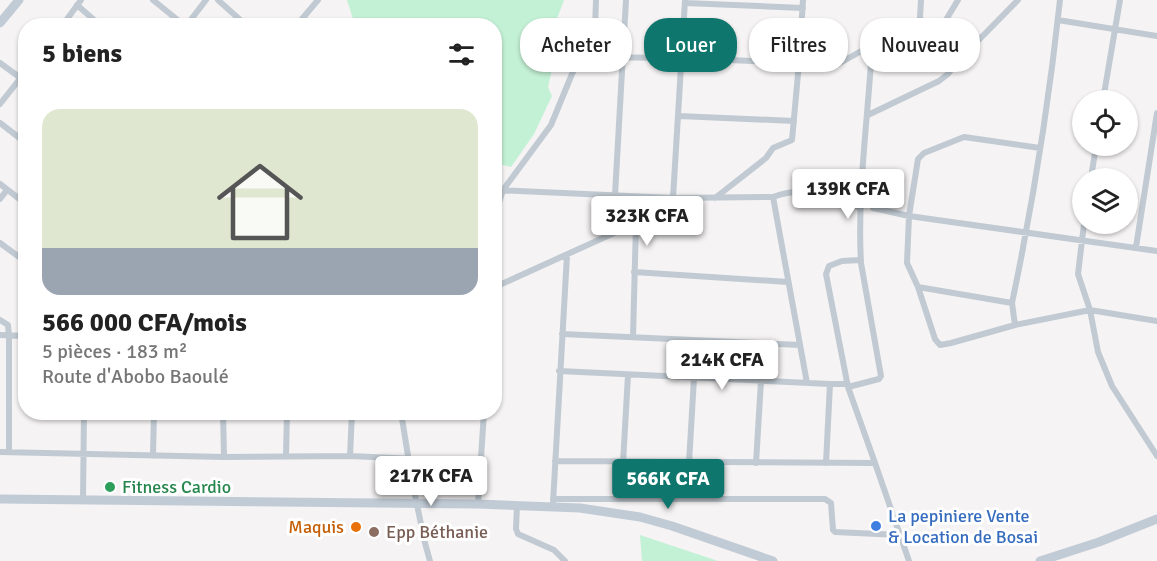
<!DOCTYPE html>
<html lang="fr">
<meta charset="utf-8">
<style>
:root{--surface:#fff;--page:#f2f2f2;--text:#222;--muted:#767676;--accent:#0f766e}
body{margin:0;font-family:Signika,sans-serif;background:var(--page);color:var(--text);height:100vh;display:flex;flex-direction:column;font-size:22px;white-space:nowrap}
*{box-sizing:border-box;margin:0}
p{font-size:20px;color:var(--muted)}
.icon{flex:none;width:33px;height:33px;fill:none;stroke:currentColor;stroke-width:2;stroke-linecap:round;stroke-linejoin:round}
.map{position:relative;flex:1;overflow:hidden}
.panel{position:absolute;left:18px;top:18px;width:484px;height:402px;display:flex;flex-direction:column;background:var(--surface);border-radius:24px;box-shadow:0 2px 4px #0004}
.panel>*{flex:none}
.top-card{position:absolute;left:520px;top:18px;width:546px;height:54px;display:flex;gap:12px}
.buttons{position:absolute;left:1072px;top:90px;display:grid;gap:12px}
.buttons a{display:grid;place-items:center;width:66px;height:66px;border-radius:50%;background:var(--surface);box-shadow:0 2px 4px #0004;font-size:30px}
.price{position:absolute;translate:-50% -51px;padding:0 14px;border-radius:6px;background:#fff;color:#222;font-size:20px;line-height:39px;filter:drop-shadow(0 2px 3px #0008)}
.price::after{content:'';position:absolute;left:50%;top:36px;width:18px;height:14px;margin-left:-9px;background:inherit;clip-path:polygon(0 0,100% 0,50% 100%)}
.price.selected{background:var(--accent);color:#fff}
ul{padding:0;list-style:none}
li{display:grid;align-content:center;gap:12px;height:318px;padding:0 24px}
li span{display:grid;place-items:center;height:186px;border-radius:18px;color:#555}
li>.icon{margin-inline-start:auto}
span .icon{width:108px;height:108px;fill:#fffc;stroke-width:1}
li b{font-size:26px}
h2{display:flex;justify-content:space-between;align-items:center;height:72px;padding:0 24px;font-size:26px}
.chip{padding:0 21px;border-radius:24px;background:var(--surface);box-shadow:0 2px 4px #0004;font-size:21px;line-height:54px}
.chip.selected{background:var(--accent);color:#fff}
.map>svg:first-child{display:block}
</style>
<div class="map">
<svg width="1157" height="561" viewBox="0 0 1157 561">
<rect width="100%" height="100%" fill="#f5f3f3"/>
<path fill="#c3f1d5" d="M347 0H564L546 48 556 53 548 87 552 96 534 134 511 167 495 163V26L355 25Z
M640 535 718 561H642Z"/>
<g fill="none" stroke-linecap="round" stroke-linejoin="round">
<path stroke="#c1cad2" stroke-width="6" d="M153 0 185 26
M218 0 247 26
M685 3 803 8
M77 5 101 26
M1058 20 1157 36
M62 26 81 0
M186 26 206 0
M296 26 318 0
M919 35 921 0
M935 38 958 0
M594 56 596 0
M0 63 26 82
M1103 100 1120 0
M0 104 26 71
M868 115 939 81 948 74 963 54
M679 116 794 121
M0 123 26 143
M1040 148 964 137 924 153 918 159 909 216 907 263 918 287 1012 303 1015 325 1090 310 1157 321
M1091 178 1096 146
M0 184 26 204
M495 190 673 198 773 197C806 185 829 196 861 208
M615 195 626 0
M773 197 807 383
M715 198 766 158 773 148 792 140 799 63 833 67 863 50 919 35 935 38 959 54 967 52 1018 0
M0 199 7 190
M873 208 909 216 1157 251
M495 215 503 190 551 125 579 57 682 58 799 63 803 0
M1084 224 1078 274 1090 310 1098 352 1112 386 1157 456
M0 243 26 262
M1136 247 1157 113
M861 260 842 261 829 266 826 274 848 387 875 463
M634 272 788 282
M495 287 636 223 673 198 685 0
M918 287 935 339 940 345 951 343 1015 325
M1012 303C1033 203 1049 102 1060 0
M0 320 8 325 9 336V452
M562 334 800 345
M0 335 26 336
M633 337 636 223
M559 371 830 384 826 463
M830 384H847
M848 387 879 379 881 376 861 263C857 193 868 118 872 47
M223 412 224 457
M401 412 412 481 425 543 430 561
M0 452 224 457 350 456 481 462
M153 456 154 412
M286 456 287 412
M350 456 352 412
M555 461 875 463 909 561
M623 463 628 375
M689 463 694 378
M756 463 761 381
M553 499H825L831 503 833 530 835 532 899 535
M83 500 84 412
M553 503 567 255
M478 504 484 412
M517 505 516 529 518 534 554 550 565 561"/>
<path stroke="#c1cbd6" stroke-width="9" d="M0 23 19 0
M0 499 478 504 580 508 640 517 672 526 773 561
M1040 561 1099 542 1157 519"/>
</g>
<circle fill="#2e9e5b" stroke="#fff" stroke-width="2" cx="110" cy="487" r="6"/>
<circle fill="#3f7fe0" stroke="#fff" stroke-width="2" cx="876" cy="526" r="6"/>
<circle fill="#e8710a" stroke="#fff" stroke-width="2" cx="356" cy="527" r="6"/>
<circle fill="#8d6e63" stroke="#fff" stroke-width="2" cx="374" cy="532" r="6"/>
<g text-anchor="middle" stroke-width="6" stroke-linejoin="round" paint-order="stroke">
<g font-size="18" fill="#27864d" stroke="#fff" text-anchor="start">
<text x="122" y="493">Fitness Cardio</text>
</g>
<g font-size="18" fill="#366cbe" stroke="#fff" text-anchor="start">
<text x="888" y="522">La pepiniere Vente<tspan x="888" dy="21">&amp; Location de Bosai</tspan></text>
</g>
<g font-size="18" fill="#c56008" stroke="#fff" text-anchor="end">
<text x="344" y="533">Maquis</text>
</g>
<g font-size="18" fill="#785e54" stroke="#fff" text-anchor="start">
<text x="386" y="538">Epp Béthanie</text>
</g>
</g>
</svg>
<div class="buttons">
<a><svg class="icon" aria-label="locate" viewBox="0 0 24 24"><circle cx="12" cy="12" r="6"/><path d="M12 2v4M12 18v4M2 12h4M18 12h4"/></svg></a>
<a><svg class="icon" aria-label="layers" viewBox="0 0 24 24"><path d="M12 4l9 5-9 5-9-5zM3 14l9 5 9-5"/></svg></a>
</div>
<b class="price" style="left:848px;top:220px">139K CFA</b>
<b class="price" style="left:647px;top:247px">323K CFA</b>
<b class="price" style="left:722px;top:391px">214K CFA</b>
<b class="price" style="left:431px;top:507px">217K CFA</b>
<b class="price selected" style="left:668px;top:510px">566K CFA</b>
<div class="top-card">
<a class="chip">Acheter</a>
<a class="chip selected">Louer</a>
<a class="chip">Filtres</a>
<a class="chip">Nouveau</a>
</div>
<section class="panel">
<h2>5 biens<svg class="icon" aria-label="filters" viewBox="0 0 24 24"><path d="M4 7h16M4 17h16"/><circle cx="9" cy="7" r="2"/><circle cx="15" cy="17" r="2"/></svg></h2>
<ul>
<li><span style="background:linear-gradient(#dfe7d0 75%,#9aa5b1 0)"><svg class="icon" aria-label="home" viewBox="0 0 24 24"><path d="M3 11l9-7 9 7M6 9v11h12V9"/></svg></span><div><b>566 000 CFA/mois</b><p>5 pièces · 183 m²</p><p>Route d'Abobo Baoulé</p></div></li>
</ul>
</section>
</div>
